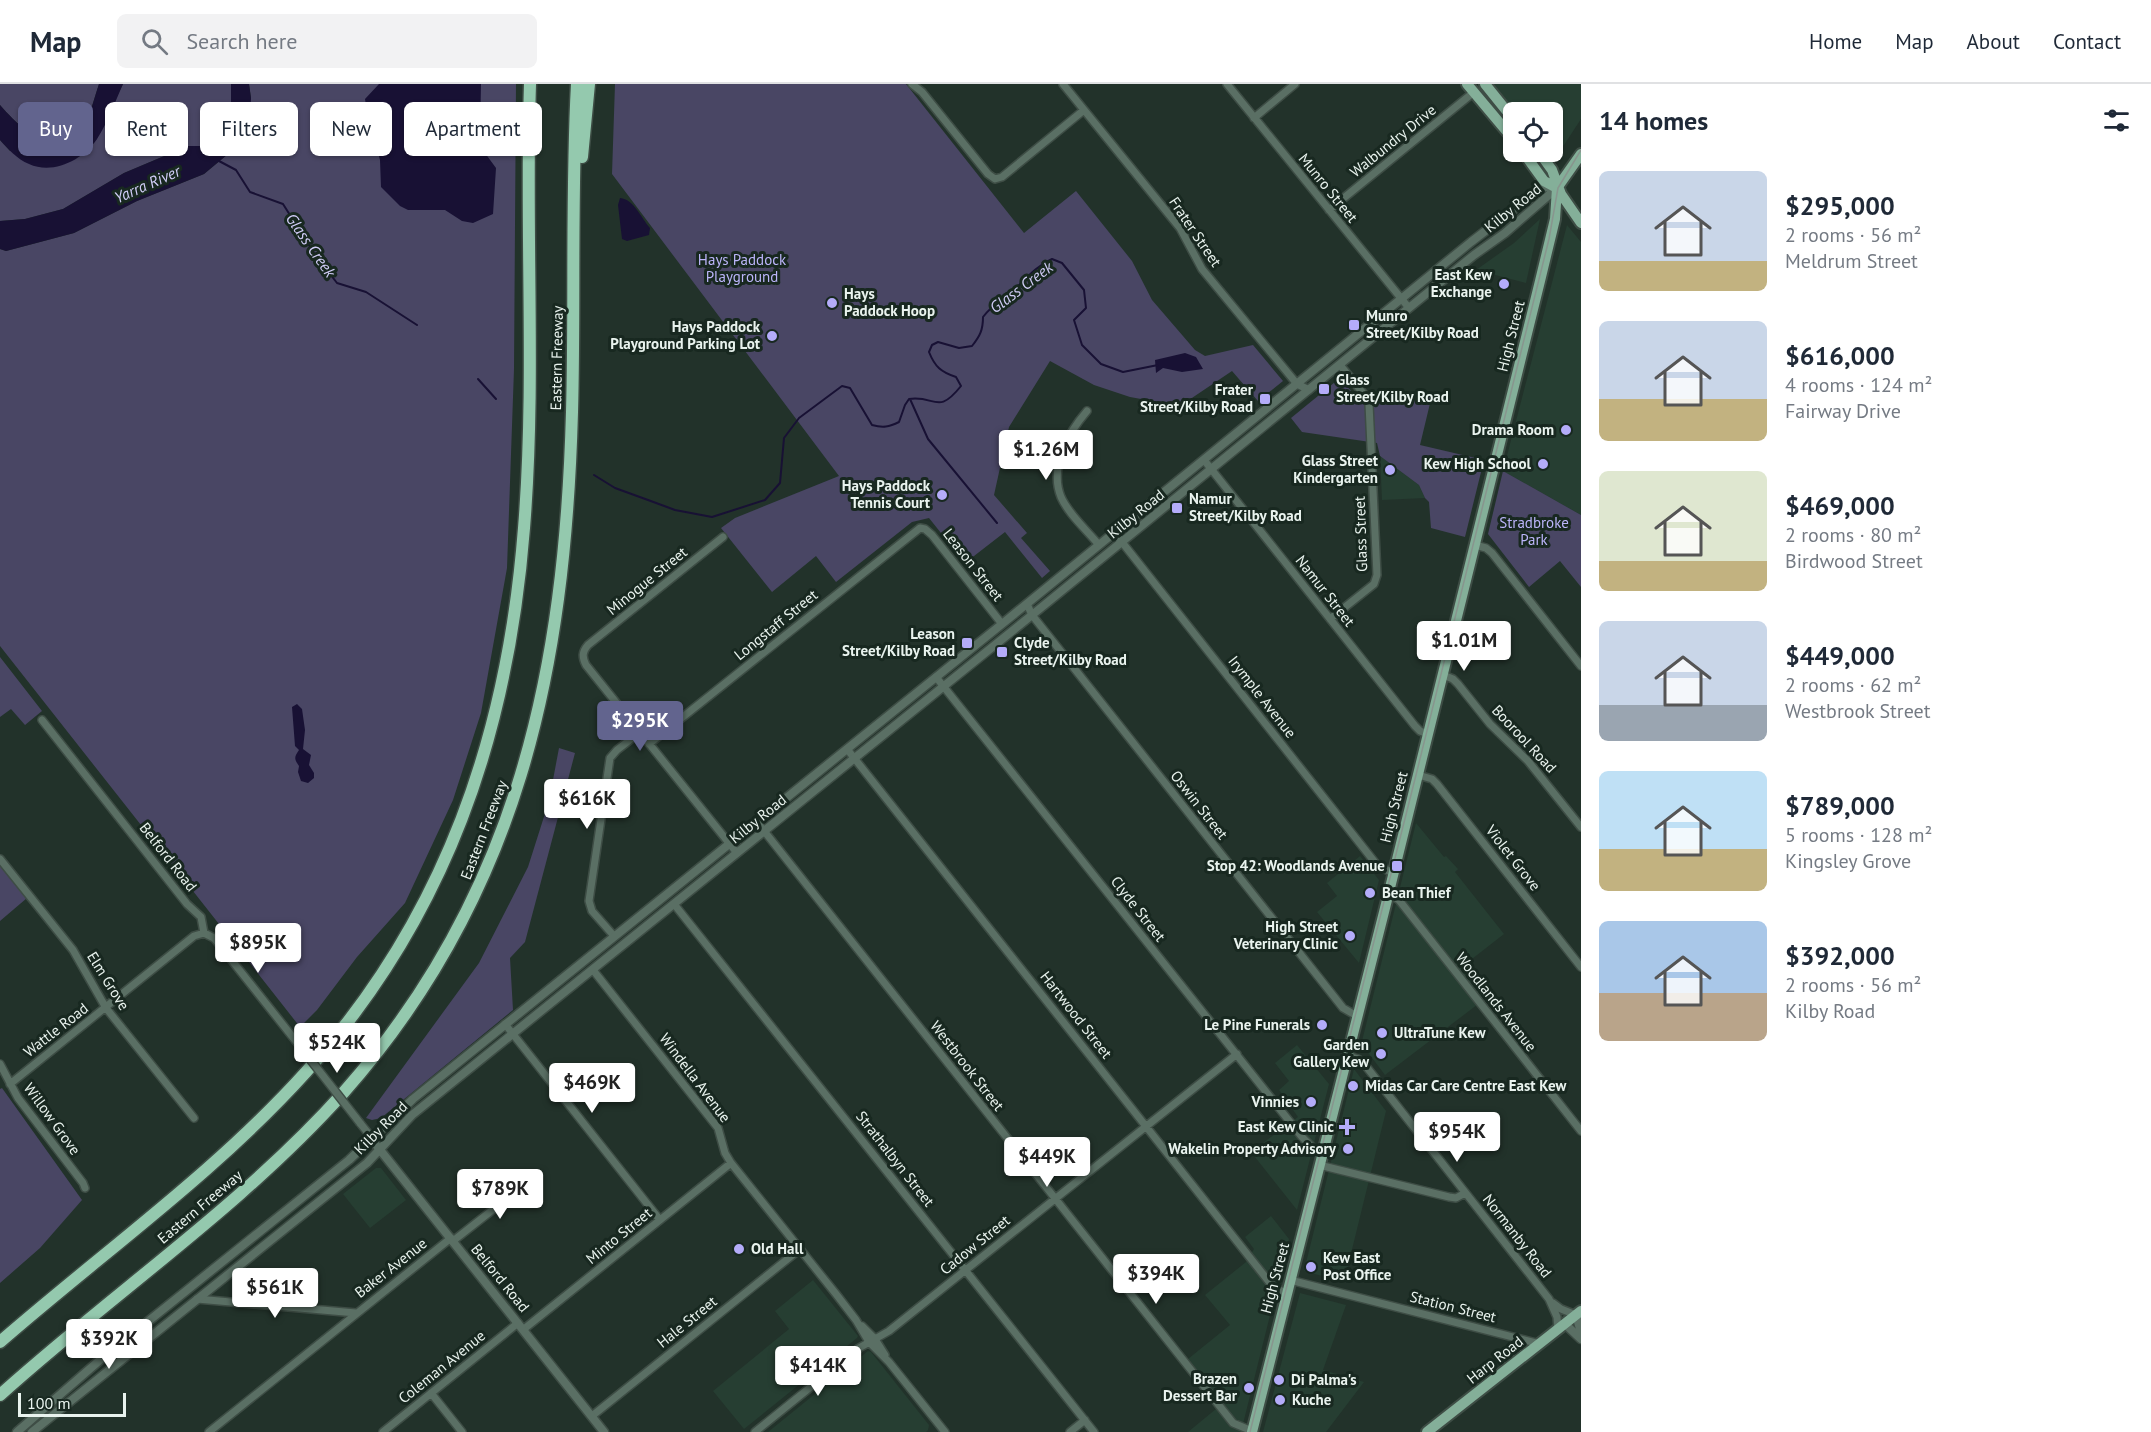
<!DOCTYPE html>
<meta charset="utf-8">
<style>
:root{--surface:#fff;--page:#f2f2f3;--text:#1f2937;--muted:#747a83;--line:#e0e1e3;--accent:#62648e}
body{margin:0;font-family:"PT Sans",sans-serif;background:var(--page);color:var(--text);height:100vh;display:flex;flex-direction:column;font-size:22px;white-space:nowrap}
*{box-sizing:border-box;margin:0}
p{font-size:20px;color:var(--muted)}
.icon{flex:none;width:33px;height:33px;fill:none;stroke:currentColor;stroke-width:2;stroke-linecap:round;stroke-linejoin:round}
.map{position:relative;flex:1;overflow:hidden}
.details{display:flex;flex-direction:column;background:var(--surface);width:570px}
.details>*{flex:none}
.hud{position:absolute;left:18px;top:18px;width:570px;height:54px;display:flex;gap:12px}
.fabs{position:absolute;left:1503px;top:18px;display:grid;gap:12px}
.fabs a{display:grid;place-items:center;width:60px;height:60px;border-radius:9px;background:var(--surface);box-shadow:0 2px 4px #0004;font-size:30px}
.scale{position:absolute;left:18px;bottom:15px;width:108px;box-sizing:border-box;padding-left:6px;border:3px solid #e9f3ee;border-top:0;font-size:16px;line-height:21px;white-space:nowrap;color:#e9f3ee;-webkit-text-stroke:4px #182820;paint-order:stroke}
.price{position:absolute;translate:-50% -51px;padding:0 14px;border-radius:6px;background:#fff;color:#222;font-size:20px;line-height:39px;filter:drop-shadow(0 2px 3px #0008)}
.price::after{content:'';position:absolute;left:50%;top:36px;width:18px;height:14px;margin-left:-9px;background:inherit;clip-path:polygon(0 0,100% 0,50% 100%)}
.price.current{background:var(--accent);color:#fff}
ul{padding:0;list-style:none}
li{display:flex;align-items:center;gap:18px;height:150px;padding:0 18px}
li span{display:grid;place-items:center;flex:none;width:168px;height:120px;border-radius:9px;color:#555}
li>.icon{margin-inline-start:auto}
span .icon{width:72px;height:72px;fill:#fffc;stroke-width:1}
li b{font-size:26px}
h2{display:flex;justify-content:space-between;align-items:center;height:72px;padding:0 18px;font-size:26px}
.pill{padding:0 21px;border-radius:9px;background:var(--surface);box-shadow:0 2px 4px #0004;font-size:21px;line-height:54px}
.pill.current{background:var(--accent);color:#fff}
header{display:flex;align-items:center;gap:36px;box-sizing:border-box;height:84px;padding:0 30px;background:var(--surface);border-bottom:2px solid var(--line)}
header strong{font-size:28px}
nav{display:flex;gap:33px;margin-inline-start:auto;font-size:21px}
.search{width:420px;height:54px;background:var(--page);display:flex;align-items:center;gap:15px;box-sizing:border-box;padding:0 21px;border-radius:9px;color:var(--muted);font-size:22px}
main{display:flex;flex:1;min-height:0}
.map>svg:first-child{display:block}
</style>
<header>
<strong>Map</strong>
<div class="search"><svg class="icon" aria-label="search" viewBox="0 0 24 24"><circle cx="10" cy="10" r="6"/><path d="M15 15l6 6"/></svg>Search here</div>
<nav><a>Home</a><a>Map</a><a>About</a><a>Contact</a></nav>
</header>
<main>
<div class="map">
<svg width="1581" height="1348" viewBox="0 0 1581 1348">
<rect width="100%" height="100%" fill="#22322a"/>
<path fill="#263e32" d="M1494 0H1581V35L1564 61 1557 67H1553L1552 28H1514L1492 4Z
M1540 135 1526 199 1476 186 1514 159Z
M1567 141 1581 158V431L1503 387Z
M1380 372 1419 401 1425 414 1382 416Z
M1416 739 1444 773 1446 772 1458 785 1455 788 1504 850 1463 882 1486 914 1385 991 1363 962 1362 957Z
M1360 772 1379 796 1359 879 1317 828 1337 812 1327 799Z
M1297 961 1329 1000 1297 1126 1251 1068 1298 1033 1279 1006 1289 997 1275 979Z
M1354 985 1386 1027 1344 1198 1304 1187Z
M376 1084H381L406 1116 370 1144 343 1110Z
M1271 1132 1289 1155 1241 1348H1188L1222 1320 1188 1275 1230 1241 1205 1211 1246 1178 1254 1165 1245 1153Z
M813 1196 858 1252 857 1254 744 1345 713 1307 789 1245 775 1227Z
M1300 1209 1346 1221 1323 1286 1364 1298 1326 1348H1263Z
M868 1267 871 1268 929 1341 928 1346 926 1348H768Z"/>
<path fill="#494664" d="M0 0H99C94 14 91 31 82 43 69 60 43 58 27 47 17 40 8 30 0 21Z
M123 0H231V22L226 48 209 62H188L124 89 63 125 25 135 0 137V56L10 67 96 56Z
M249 0H516L514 285 507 484 481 629 453 716 405 819 357 873 317 926 300 943 0 562V165L6 167 74 149 137 117 204 90 234 65 251 14Z
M615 0H906L1024 149 1076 107 1132 177 1152 216 1195 266 1205 272 1253 261 1283 297 1258 317 1232 287 1180 322 1130 313 1094 301 1050 277 1009 343 994 411 1027 449 1021 454 1050 487 1042 494 1005 448 965 479 929 434 912 438 836 498 816 472 772 508 721 444 735 434 839 392 612 90Z
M1340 294 1361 319 1377 314 1432 311 1420 361 1484 376 1465 453 1431 444 1429 418 1425 414 1419 401 1380 372 1377 359 1302 348 1291 334Z
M1503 387 1581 431V503L1560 477 1529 503 1488 450Z
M0 573 42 627 25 641 11 625 0 633Z
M559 664 575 669 525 858 510 874 513 926 381 1034 372 1036 366 1034 479 879 528 783 549 717Z
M0 781 27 814 0 837Z
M2 1004 82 1116 40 1164 0 1199V1005Z"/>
<path fill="#181134" d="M99 0H123C115 18 108 38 97 55 83 76 53 91 29 80 17 75 8 65 0 56V21C8 30 17 40 27 47 43 58 69 60 82 43 91 31 94 14 99 0Z
M231 0H249L251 14 250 37 248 43 234 65 204 90 137 117 74 149 6 167 0 165V137L25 135 63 125 124 89 188 62H209L226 48 231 22Z
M379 0H481L480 50 482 65 496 84 493 130 473 139 462 137 445 126H408L400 122 381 103 380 76 367 28 365 15Z
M620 114C634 115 641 134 650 144L649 151 627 157 622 155 618 121Z
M1185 269 1196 273 1203 285 1182 288 1163 284 1156 289 1155 276Z
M297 620 302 625 305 646 303 665 311 671 309 681 314 689V694L308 699 301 697 298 688 299 682C294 675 294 673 299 666L295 662 292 623Z"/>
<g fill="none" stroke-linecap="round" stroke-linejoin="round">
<path stroke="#181134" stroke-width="2" d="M219 77 236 86 250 108 283 120 314 169 337 199 366 208 417 241
M478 295 496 315
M910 315 928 355 997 439
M594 391 615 404 648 416 675 426 712 433 765 416 780 399 784 354 799 334 842 302 850 304 872 341C883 344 889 343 899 338L905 321 909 315C936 311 937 332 961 302L956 293C941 288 935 283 929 268L932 261 938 258 959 264 972 262C980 252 983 246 983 233 991 222 1002 216 1012 208 1025 196 1036 182 1052 175L1062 179 1084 206 1086 224 1074 236 1082 261 1101 280 1123 288 1158 281"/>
<g stroke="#3e4d45" stroke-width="10">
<path id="minor" d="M912 0 922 8 988 90 995 95 1002 93 1084 26
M1063 0 1180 144 1202 185 1297 300 1309 306
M1227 0 1409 224
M1254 34 1295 0
M1329 126 1474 8
M1087 327C1068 349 1049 383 1061 413 1069 431 1087 446 1099 461
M1204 376 1415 642 1420 647 1428 650
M1114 448 1377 781 1393 789
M723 453 588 561C582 568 582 573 586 581L737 769
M1475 461 1486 464 1492 469 1581 582
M1027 520 1032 531 1343 924 1357 932
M1330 535 1374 500 1377 491 1369 320 1367 314 1340 281
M1443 591 1453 595 1458 600 1490 640 1528 677 1581 743
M936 593 1302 1053 1315 1066 1322 1069
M42 636 187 820 201 833 204 849
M649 660 920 444 925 445 932 451 1002 540
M847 665 1274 1204 1287 1209
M1418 691 1432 695 1437 700 1581 883
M757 738 1233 1339 1252 1347
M0 775 73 866 106 924 194 1034
M1388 809 1399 816 1581 1047
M674 820 1094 1348
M204 849 214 854 295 956
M614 852 592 827 589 817 610 674 617 666 640 648
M593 886 718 1044 725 1069 731 1079 836 1210 856 1236 869 1258 889 1278 945 1348
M505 940 660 1136
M1347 972 1358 975 1365 981 1549 1215 1557 1233 1558 1245
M0 980 18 1014 83 1099 85 1104
M10 1000 194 852 204 849
M360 1039 372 1054
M1319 1081 1449 1113 1456 1114 1465 1109
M453 1157 532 1095
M1290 1196 1540 1260
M197 1215 356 1229
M1553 1219 1561 1225 1576 1231
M862 1242 875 1255 885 1271
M524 1245 731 1079
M431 1309 462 1348
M592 1332 800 1165
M209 1348 451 1154
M383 1348 518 1239
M755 1348 859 1264 889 1247 1237 970
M1070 1348 1085 1336"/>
</g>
<g stroke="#3e4d45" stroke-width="11">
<path id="tertiary" d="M377 1062 604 1348
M1576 1231 1581 1248
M1565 1240 1581 1255
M17 1348 100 1276 349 1076 413 1015 1002 540 1471 158 1540 105 1546 103 1554 104
M32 1348 367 1079 412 1031 1032 531 1474 171 1505 149 1557 104"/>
</g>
<g stroke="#3e4d45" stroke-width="14">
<path id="primary" d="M1467 0 1514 56
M1485 0 1514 36
M1523 68 1544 97 1557 104
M1539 68 1552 86 1561 110 1581 139
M1557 104 1581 70
M1252 1348 1384 828 1540 197 1555 135 1557 104
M1427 1348 1581 1227"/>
</g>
<g stroke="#3e4d45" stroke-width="15">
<path id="motorway" d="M582 73 589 0
M0 1258C102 1169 215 1089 306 988 446 833 508 650 524 444 536 297 525 148 530 0
M0 1311C113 1209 242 1122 344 1008 519 810 565 585 572 328 575 219 571 109 577 0"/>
</g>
<use href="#minor" stroke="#5a6f64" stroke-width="7"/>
<use href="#tertiary" stroke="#5a6f64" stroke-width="8"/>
<use href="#primary" stroke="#84af99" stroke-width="10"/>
<use href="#motorway" stroke="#94c9ae" stroke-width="12"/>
<path stroke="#88958e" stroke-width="1.5" d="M1250 1348 1416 691 1549 155 1558 104 1581 66"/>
<g stroke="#3e4d45" stroke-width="10" stroke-linecap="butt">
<path id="minor-bridge" d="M295 956 360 1039"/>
</g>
<use href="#minor-bridge" stroke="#5a6f64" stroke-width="7"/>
</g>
<g fill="#b4acf9" stroke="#182820" stroke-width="2">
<circle cx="1504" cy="200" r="6"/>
<circle cx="832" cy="219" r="6"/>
<rect x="1348" y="235" width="12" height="12" rx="3"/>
<circle cx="772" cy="252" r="6"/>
<rect x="1318" y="299" width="12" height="12" rx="3"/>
<rect x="1259" y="309" width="12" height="12" rx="3"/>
<circle cx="1566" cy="346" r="6"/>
<circle cx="1543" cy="380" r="6"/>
<circle cx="1390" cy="386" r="6"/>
<circle cx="942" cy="411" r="6"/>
<rect x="1171" y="418" width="12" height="12" rx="3"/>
<rect x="961" y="553" width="12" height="12" rx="3"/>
<rect x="996" y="562" width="12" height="12" rx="3"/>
<rect x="1391" y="776" width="12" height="12" rx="3"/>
<circle cx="1370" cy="809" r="6"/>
<circle cx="1350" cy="852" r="6"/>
<circle cx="1322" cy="941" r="6"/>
<circle cx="1382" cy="949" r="6"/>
<circle cx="1381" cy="970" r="6"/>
<circle cx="1353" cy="1002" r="6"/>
<circle cx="1311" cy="1018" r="6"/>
<path d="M1344 1034h6v6h6v6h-6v6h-6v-6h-6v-6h6z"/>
<circle cx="1348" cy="1065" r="6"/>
<circle cx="739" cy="1165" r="6"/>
<circle cx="1311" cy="1183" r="6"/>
<circle cx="1279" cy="1296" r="6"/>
<circle cx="1249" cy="1304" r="6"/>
<circle cx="1280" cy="1316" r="6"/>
</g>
<g text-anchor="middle" stroke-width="6" stroke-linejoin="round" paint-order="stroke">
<g font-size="15" fill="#e9f3ee" stroke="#182820">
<text transform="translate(1393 57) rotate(-39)" y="5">Walbundry Drive</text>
<text transform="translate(1328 104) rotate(51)" y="5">Munro Street</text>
<text transform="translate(1513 124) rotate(-39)" y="5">Kilby Road</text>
<text transform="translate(1195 148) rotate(56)" y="5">Frater Street</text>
<text transform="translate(1511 252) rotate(-76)" y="5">High Street</text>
<text transform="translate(557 274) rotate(-89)" y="5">Eastern Freeway</text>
<text transform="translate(1136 430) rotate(-39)" y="5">Kilby Road</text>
<text transform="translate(1361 450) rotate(-92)" y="5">Glass Street</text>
<text transform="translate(973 481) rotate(52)" y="5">Leason Street</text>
<text transform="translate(647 497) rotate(-39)" y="5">Minogue Street</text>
<text transform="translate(1325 507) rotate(52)" y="5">Namur Street</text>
<text transform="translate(776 541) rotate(-39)" y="5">Longstaff Street</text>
<text transform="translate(1262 613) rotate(52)" y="5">Irymple Avenue</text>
<text transform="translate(1524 655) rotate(47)" y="5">Boorool Road</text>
<text transform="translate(1199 721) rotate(52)" y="5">Oswin Street</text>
<text transform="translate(1394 723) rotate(-76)" y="5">High Street</text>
<text transform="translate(758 735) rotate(-39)" y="5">Kilby Road</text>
<text transform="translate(484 746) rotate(-69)" y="5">Eastern Freeway</text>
<text transform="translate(168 773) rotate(52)" y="5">Belford Road</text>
<text transform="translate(1513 774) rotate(52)" y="5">Violet Grove</text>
<text transform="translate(1138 825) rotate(52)" y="5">Clyde Street</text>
<text transform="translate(108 897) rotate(58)" y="5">Elm Grove</text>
<text transform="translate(1496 918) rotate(52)" y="5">Woodlands Avenue</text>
<text transform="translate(1076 931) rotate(52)" y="5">Hartwood Street</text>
<text transform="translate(56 946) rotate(-38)" y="5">Wattle Road</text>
<text transform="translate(967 982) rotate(52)" y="5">Westbrook Street</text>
<text transform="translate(695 994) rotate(53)" y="5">Windella Avenue</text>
<text transform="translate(52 1035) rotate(54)" y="5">Willow Grove</text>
<text transform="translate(381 1044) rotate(-45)" y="5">Kilby Road</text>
<text transform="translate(895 1075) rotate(52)" y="5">Strathalbyn Street</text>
<text transform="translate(200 1123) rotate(-40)" y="5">Eastern Freeway</text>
<text transform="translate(619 1152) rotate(-39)" y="5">Minto Street</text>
<text transform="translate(1517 1152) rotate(52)" y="5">Normanby Road</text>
<text transform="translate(975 1161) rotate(-39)" y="5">Cadow Street</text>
<text transform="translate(391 1184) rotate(-38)" y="5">Baker Avenue</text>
<text transform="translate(500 1194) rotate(51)" y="5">Belford Road</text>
<text transform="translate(1275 1194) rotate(-75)" y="5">High Street</text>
<text transform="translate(1453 1223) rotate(14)" y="5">Station Street</text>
<text transform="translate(687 1238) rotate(-39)" y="5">Hale Street</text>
<text transform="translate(1495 1276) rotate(-38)" y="5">Harp Road</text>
<text transform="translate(442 1283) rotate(-39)" y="5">Coleman Avenue</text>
</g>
<g font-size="15" fill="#bcb5fa" stroke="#182820">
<text x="742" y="181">Hays Paddock<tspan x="742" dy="17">Playground</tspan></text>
<text x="1534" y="444">Stradbroke<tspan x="1534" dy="17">Park</tspan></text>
</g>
<g font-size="15" font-weight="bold" fill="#e9f3ee" stroke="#182820" text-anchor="end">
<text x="1492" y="196">East Kew<tspan x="1492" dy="17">Exchange</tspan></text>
<text x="844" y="215" text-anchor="start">Hays<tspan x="844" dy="17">Paddock Hoop</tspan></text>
<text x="1366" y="237" text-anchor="start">Munro<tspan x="1366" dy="17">Street/Kilby Road</tspan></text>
<text x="760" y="248">Hays Paddock<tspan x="760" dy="17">Playground Parking Lot</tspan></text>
<text x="1336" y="301" text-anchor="start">Glass<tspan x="1336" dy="17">Street/Kilby Road</tspan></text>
<text x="1253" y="311">Frater<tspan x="1253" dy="17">Street/Kilby Road</tspan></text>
<text x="1554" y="351">Drama Room</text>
<text x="1378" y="382">Glass Street<tspan x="1378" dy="17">Kindergarten</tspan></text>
<text x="1531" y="385">Kew High School</text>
<text x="930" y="407">Hays Paddock<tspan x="930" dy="17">Tennis Court</tspan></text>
<text x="1189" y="420" text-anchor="start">Namur<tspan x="1189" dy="17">Street/Kilby Road</tspan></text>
<text x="955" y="555">Leason<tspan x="955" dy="17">Street/Kilby Road</tspan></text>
<text x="1014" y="564" text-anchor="start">Clyde<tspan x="1014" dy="17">Street/Kilby Road</tspan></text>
<text x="1385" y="787">Stop 42: Woodlands Avenue</text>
<text x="1382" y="814" text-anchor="start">Bean Thief</text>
<text x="1338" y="848">High Street<tspan x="1338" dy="17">Veterinary Clinic</tspan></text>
<text x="1310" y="946">Le Pine Funerals</text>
<text x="1394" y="954" text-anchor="start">UltraTune Kew</text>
<text x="1369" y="966">Garden<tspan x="1369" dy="17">Gallery Kew</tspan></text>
<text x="1365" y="1007" text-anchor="start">Midas Car Care Centre East Kew</text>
<text x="1299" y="1023">Vinnies</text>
<text x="1334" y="1048">East Kew Clinic</text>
<text x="1336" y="1070">Wakelin Property Advisory</text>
<text x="751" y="1170" text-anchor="start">Old Hall</text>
<text x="1323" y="1179" text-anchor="start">Kew East<tspan x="1323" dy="17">Post Office</tspan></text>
<text x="1237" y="1300">Brazen<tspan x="1237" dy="17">Dessert Bar</tspan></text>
<text x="1291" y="1301" text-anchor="start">Di Palma's</text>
<text x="1292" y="1321" text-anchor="start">Kuche</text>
</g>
<g font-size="16" font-style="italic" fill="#d1cdf7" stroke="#182820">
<text transform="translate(147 100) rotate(-24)" y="6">Yarra River</text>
<text transform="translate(311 161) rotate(55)" y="6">Glass Creek</text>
<text transform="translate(1021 203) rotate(-37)" y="6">Glass Creek</text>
</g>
</g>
</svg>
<div class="fabs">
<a><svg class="icon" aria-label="locate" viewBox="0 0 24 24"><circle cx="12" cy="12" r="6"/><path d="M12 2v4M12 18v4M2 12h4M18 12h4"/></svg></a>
</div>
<div class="scale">100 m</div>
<b class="price" style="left:1046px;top:397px">$1.26M</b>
<b class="price" style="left:1464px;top:588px">$1.01M</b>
<b class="price current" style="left:640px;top:668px">$295K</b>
<b class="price" style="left:587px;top:746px">$616K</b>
<b class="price" style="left:258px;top:890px">$895K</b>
<b class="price" style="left:337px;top:990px">$524K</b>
<b class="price" style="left:592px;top:1030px">$469K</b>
<b class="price" style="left:1457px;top:1079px">$954K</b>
<b class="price" style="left:1047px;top:1104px">$449K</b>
<b class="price" style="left:500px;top:1136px">$789K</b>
<b class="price" style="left:1156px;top:1221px">$394K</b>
<b class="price" style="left:275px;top:1235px">$561K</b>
<b class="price" style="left:109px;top:1286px">$392K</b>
<b class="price" style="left:818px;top:1313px">$414K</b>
<div class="hud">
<a class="pill current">Buy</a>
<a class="pill">Rent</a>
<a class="pill">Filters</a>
<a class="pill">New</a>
<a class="pill">Apartment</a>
</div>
</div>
<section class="details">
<h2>14 homes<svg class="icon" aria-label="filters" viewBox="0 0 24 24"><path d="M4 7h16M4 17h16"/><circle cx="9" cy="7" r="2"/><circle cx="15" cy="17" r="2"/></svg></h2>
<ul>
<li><span style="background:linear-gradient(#c9d6e8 75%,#c2b280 0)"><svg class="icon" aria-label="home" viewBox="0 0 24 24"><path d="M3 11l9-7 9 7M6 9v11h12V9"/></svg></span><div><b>$295,000</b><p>2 rooms · 56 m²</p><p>Meldrum Street</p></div></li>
<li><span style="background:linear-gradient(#c9d6e8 65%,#c2b280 0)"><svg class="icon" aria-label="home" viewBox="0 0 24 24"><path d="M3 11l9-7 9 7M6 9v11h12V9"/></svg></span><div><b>$616,000</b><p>4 rooms · 124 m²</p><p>Fairway Drive</p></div></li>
<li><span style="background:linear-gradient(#dfe7d0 75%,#c2b280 0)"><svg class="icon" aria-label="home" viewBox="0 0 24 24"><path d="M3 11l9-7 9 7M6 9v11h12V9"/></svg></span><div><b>$469,000</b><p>2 rooms · 80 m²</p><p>Birdwood Street</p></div></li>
<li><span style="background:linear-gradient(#c9d6e8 70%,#9aa5b1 0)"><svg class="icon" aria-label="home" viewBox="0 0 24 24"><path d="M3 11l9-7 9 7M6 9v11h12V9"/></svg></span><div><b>$449,000</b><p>2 rooms · 62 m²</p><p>Westbrook Street</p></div></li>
<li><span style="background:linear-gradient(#bfe0f5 65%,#c2b280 0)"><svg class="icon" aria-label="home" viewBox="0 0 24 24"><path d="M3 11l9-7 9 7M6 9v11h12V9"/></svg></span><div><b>$789,000</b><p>5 rooms · 128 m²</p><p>Kingsley Grove</p></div></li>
<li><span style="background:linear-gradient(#a9c7e8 60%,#b9a48a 0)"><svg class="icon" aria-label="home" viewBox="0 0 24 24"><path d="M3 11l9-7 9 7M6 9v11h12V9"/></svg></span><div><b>$392,000</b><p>2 rooms · 56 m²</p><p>Kilby Road</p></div></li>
</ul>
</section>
</main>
